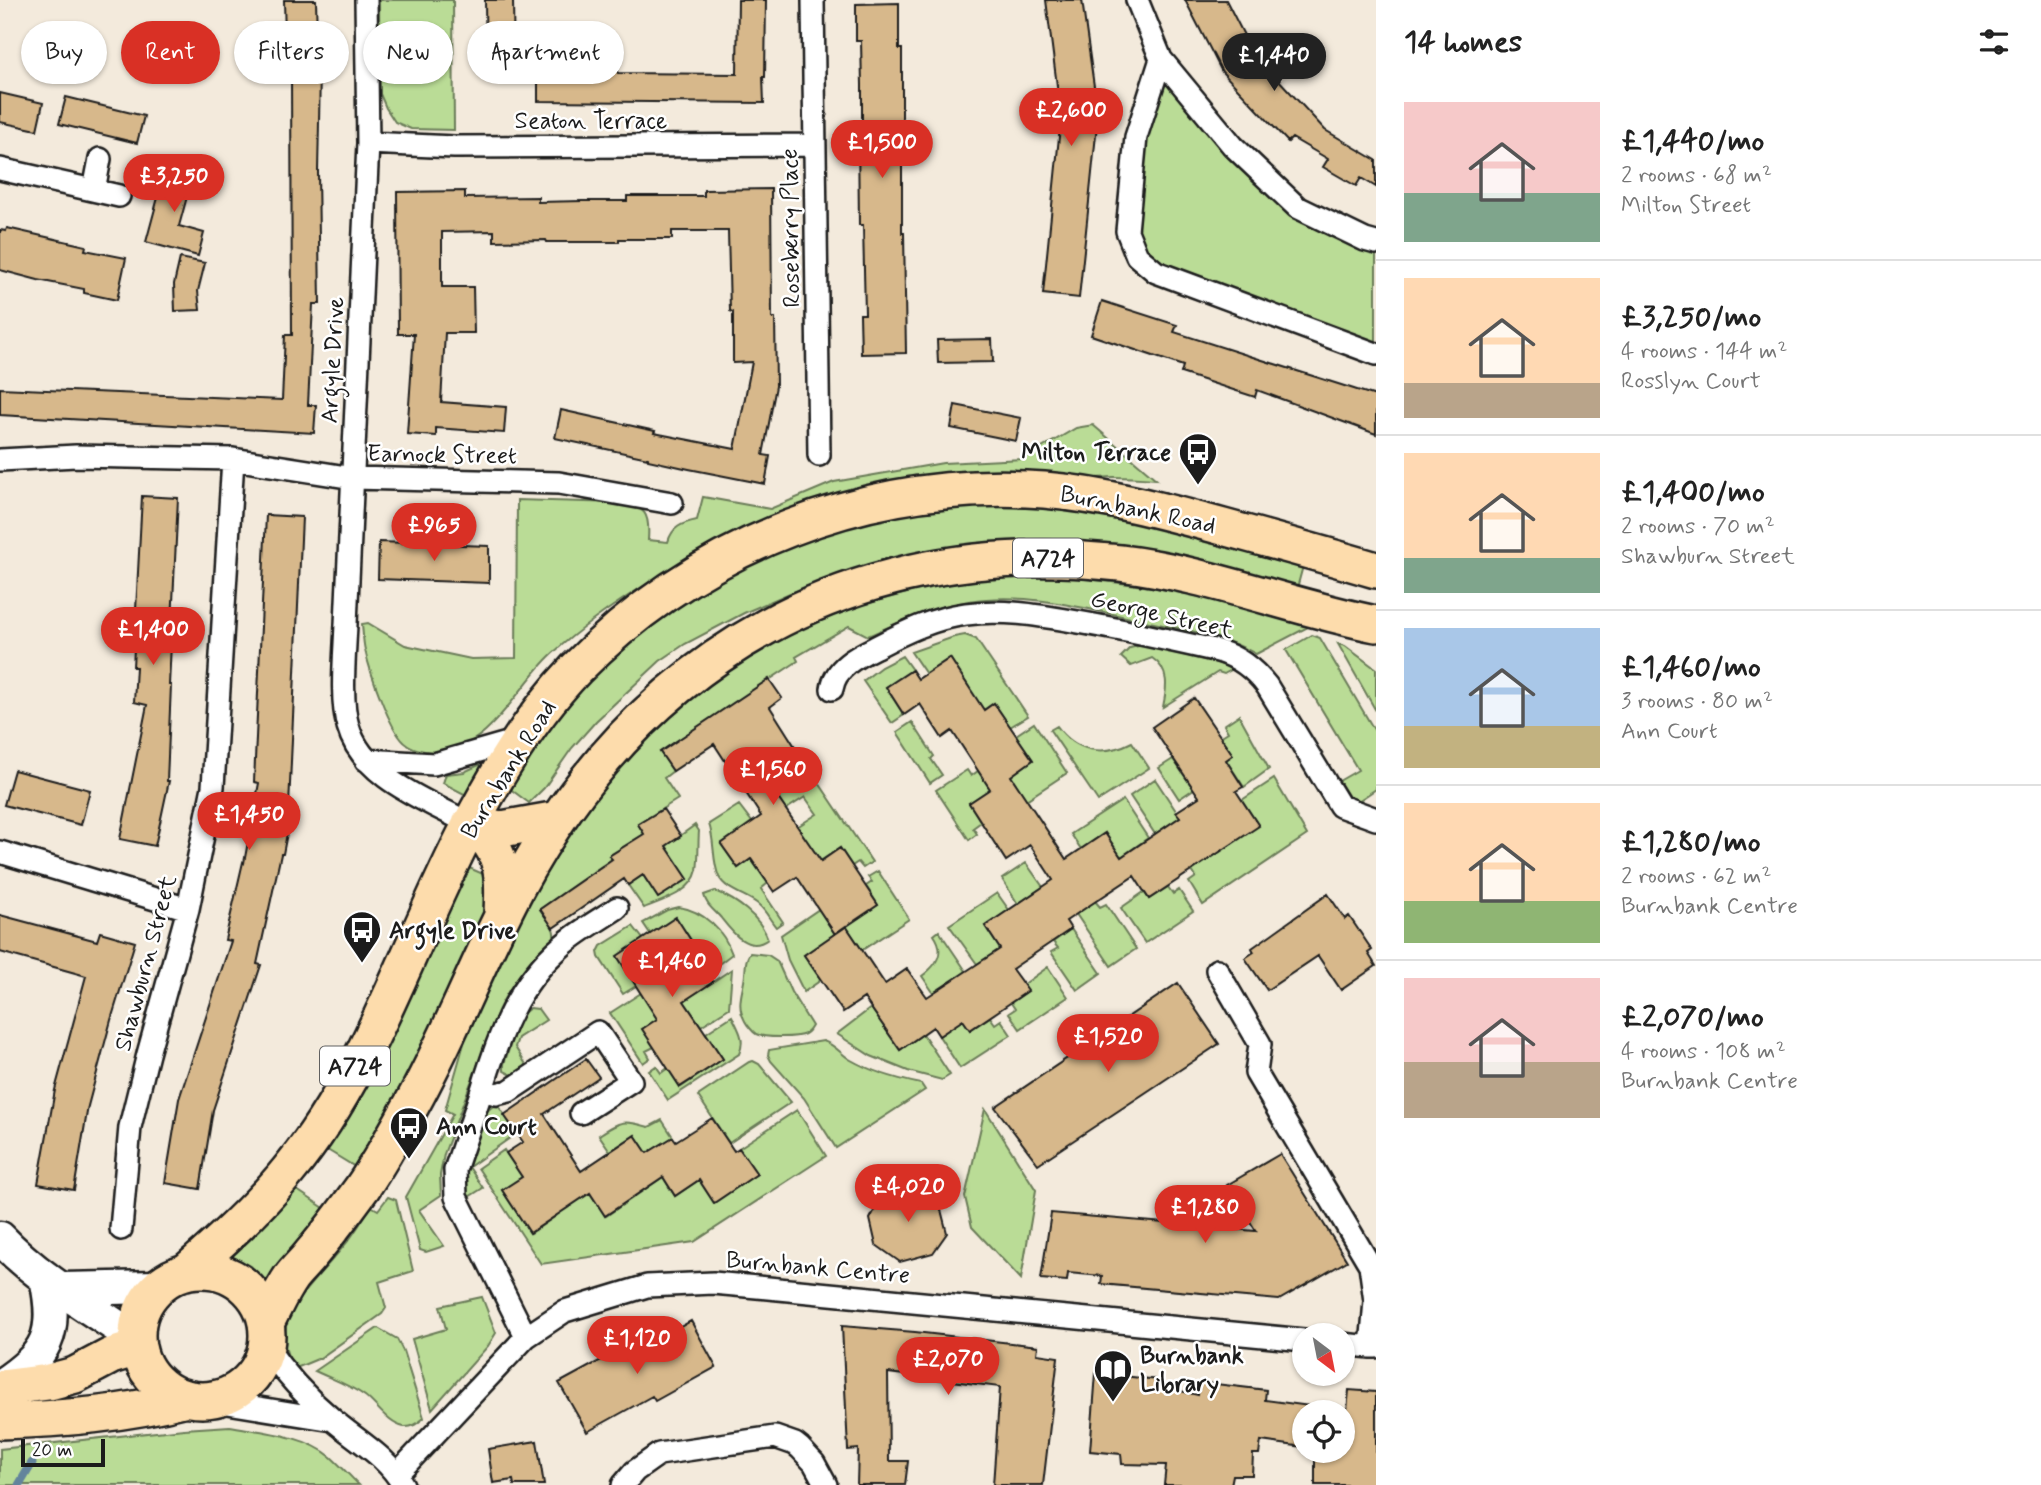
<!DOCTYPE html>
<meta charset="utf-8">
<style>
:root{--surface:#fff;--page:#f6f6f6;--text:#222;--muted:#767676;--line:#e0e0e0;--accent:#d93025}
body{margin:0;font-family:Mynerve,sans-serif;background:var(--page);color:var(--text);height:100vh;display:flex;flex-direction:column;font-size:26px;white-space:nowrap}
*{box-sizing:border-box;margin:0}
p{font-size:23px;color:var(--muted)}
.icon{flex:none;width:38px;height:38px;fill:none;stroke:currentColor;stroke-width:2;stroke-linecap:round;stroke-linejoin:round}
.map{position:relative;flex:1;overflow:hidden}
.side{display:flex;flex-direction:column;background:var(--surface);width:665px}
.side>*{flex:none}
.top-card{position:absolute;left:21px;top:21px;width:665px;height:63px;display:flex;gap:14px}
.needle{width:46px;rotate:148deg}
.controls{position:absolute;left:1292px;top:1323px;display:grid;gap:14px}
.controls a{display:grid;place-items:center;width:63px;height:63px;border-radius:50%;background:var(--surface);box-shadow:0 2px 5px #0004;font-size:35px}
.scale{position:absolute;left:21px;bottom:18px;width:84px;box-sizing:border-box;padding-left:7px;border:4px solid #1c1c1c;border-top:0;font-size:19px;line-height:24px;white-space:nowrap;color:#1c1c1c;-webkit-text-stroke:5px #fff;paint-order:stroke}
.price{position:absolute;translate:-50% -60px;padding:0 16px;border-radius:24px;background:var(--accent);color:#fff;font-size:23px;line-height:46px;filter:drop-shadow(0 2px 4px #0008)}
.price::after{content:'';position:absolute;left:50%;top:42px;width:21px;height:16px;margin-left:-10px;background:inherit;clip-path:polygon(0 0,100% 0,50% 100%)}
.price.selected{background:#222;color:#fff}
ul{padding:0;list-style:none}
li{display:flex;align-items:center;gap:21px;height:175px;padding:0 28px}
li+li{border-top:2px solid var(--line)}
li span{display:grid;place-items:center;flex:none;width:196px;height:140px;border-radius:0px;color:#555}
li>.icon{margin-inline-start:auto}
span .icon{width:84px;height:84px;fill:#fffc;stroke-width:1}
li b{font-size:30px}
h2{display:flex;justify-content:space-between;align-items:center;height:84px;padding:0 28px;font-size:30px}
.pill{padding:0 24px;border-radius:32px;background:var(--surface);box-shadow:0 2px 5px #0004;font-size:24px;line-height:63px}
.pill.selected{background:var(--accent);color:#fff}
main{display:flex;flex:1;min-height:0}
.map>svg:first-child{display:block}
</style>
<main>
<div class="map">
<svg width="1376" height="1485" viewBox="0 0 1376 1485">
<rect width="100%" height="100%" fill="#f3eadc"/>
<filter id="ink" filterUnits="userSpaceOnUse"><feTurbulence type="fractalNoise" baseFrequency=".0143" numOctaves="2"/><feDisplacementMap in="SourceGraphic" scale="14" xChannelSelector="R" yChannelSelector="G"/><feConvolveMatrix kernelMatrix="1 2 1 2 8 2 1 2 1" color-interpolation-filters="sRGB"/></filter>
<g filter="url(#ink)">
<path fill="#badc96" stroke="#6b7c59" stroke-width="2" d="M379 0H453L454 130 411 129 395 122 386 108 380 94Z
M1161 59 1297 207 1376 243V354L1156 272 1127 231Z
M1093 425 1156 479C1142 478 1128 477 1114 477 1103 477 1093 479 1082 478 1040 476 998 471 955 473 941 474 927 477 914 479 894 482 875 485 856 489 783 506 713 543 650 582 616 603 581 627 552 654 518 685 491 749 439 752 428 752 413 750 404 742 389 728 370 672 365 650 363 642 363 633 362 624L368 623 405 645 471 659 516 658 517 500 619 503C646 507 650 513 648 540L668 542C672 527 682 523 697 520L703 497 770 509 834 482 943 463 1023 459 1076 428Z
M982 504 1025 505 1114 515 1303 566 1297 588 1098 545 1054 542H1013L959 549 851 574 790 593 744 613 685 644 660 661 596 721 572 748 544 788 529 803 509 788 529 755 568 703 595 673 624 645 709 582 766 553 871 518Z
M1045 575C1082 579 1120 582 1157 588 1208 597 1258 612 1308 627L1256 654C1223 635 1185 630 1149 622 1091 610 1029 591 969 601 933 607 901 621 868 636L849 626 796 657 798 661 660 752 673 771 664 778 678 799 638 824 644 834 610 855 624 879 602 866 540 909C546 918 558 929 553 940 529 960 511 982 498 1011L444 1154 440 1175 441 1195 419 1210 444 1246 426 1252 420 1250 406 1197 453 1114 445 1110 467 1033 531 897 576 822 642 742 690 699 731 669 762 649 804 627 857 606 930 587 978 580Z
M965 635 976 639 1028 716 1010 727 994 703 969 720V687L950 658 926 674 911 652 954 637Z
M1312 635 1320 638 1376 733V789L1358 801 1349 797 1339 781 1358 770 1286 650Z
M1338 644 1345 646 1376 669V711Z
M1142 645 1217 663 1233 669 1224 674 1218 672 1163 707C1167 688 1170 670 1152 658L1131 666 1121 657 1130 648Z
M902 656 912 670 886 687 904 715 892 723 863 681 881 667Z
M1239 715 1269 769 1244 787 1226 760 1233 755 1220 737 1228 732 1224 725Z
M912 722 934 756 931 759 942 775 930 783 897 732Z
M1034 723 1067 773 1026 800 1011 776 1033 760 1016 735Z
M1057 726C1076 752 1103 757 1132 742L1149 768 1098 801 1050 730Z
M1173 759 1190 784 1204 782 1179 799 1159 768Z
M805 762 872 862 863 868 858 862 852 866 840 848 816 864 797 827 817 814 805 797 768 821 752 797Z
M479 765 482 766 466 795 443 783 446 774 464 772Z
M967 770 971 776 978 771 990 789 969 803 981 822 973 828 977 834 969 840 936 790Z
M1155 779 1180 817 1155 834 1130 796Z
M1274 779 1307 835 1203 905 1189 882 1196 877 1192 871 1258 825 1242 800Z
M1123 800 1148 838 1121 857 1105 833 1081 849 1071 834Z
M739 805 752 822 721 844 738 868 751 859 768 883 761 889 783 922 776 927C770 920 766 911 759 905 748 895 726 891 719 877 712 861 715 841 709 824Z
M695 825 699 831C698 843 699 858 697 870 692 893 663 900 644 908L628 885 643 875 658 898 687 880 666 846Z
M1026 863 1043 887 1018 904 1002 879Z
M467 867 490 877 485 918 395 1103 357 1168 324 1148Z
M878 871 909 919 862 950 846 926 878 905 866 886 872 882 868 877Z
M1168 887 1173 894 1179 890 1193 911 1145 943 1121 908 1144 892 1149 899Z
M715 891C736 900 760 916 768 939 748 954 732 932 721 918 714 910 706 905 704 895Z
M997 893 1009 910 985 926 1000 949 977 964 949 925Z
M1095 901 1100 907 1106 904 1136 949 1111 966 1076 914Z
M679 907C704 911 724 931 732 954L707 973 698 958 701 955 677 919 651 935 643 923 667 910Z
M819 909 835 934 804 955 821 980 804 992 788 960 781 935Z
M633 926 643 939 636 986 623 994 599 957 598 952 601 946Z
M1071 929 1101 973 1077 990 1051 952 1058 948 1053 942Z
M939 931 966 971 937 998 922 976C937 965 946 952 934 935Z
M750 953 768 955 777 961 791 992 812 1026C809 1031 809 1031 805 1034 797 1038 764 1038 756 1034 753 1032 747 1025 745 1021 735 1004 744 990 745 974 746 965 745 960 750 953Z
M1048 967 1068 997 1020 1029 1009 1013 1015 1009 1011 1003 1027 991 1023 985Z
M732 969 729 1008 701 1026 684 1001Z
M655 984 672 1009 643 1029 654 1047 646 1051 650 1058 643 1063 610 1013Z
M530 1008 538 1009 546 1020 518 1038 515 1047 527 1066 512 1075 504 1071V1064L519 1019 521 1015Z
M871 1008 900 1050 923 1034 950 1075 942 1080 908 1071 871 1056 837 1034Z
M732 1016C738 1029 746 1039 739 1054L668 1100 649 1071 656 1066 661 1073 668 1068 681 1087 723 1059 706 1033Z
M990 1017 995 1024 1001 1020 1011 1035 960 1068 939 1036 963 1020 970 1030Z
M823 1041C834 1044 841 1054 851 1060 872 1072 897 1079 921 1084L925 1090 836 1148 804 1098 771 1061 768 1055 769 1050Z
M753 1061 759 1064 791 1102 729 1143 698 1096 749 1062Z
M493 1106 499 1107 517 1133 469 1167 483 1188 467 1198 465 1171 486 1112Z
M985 1109 1036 1190 1021 1279 972 1227 965 1197Z
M797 1110 826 1156 694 1242 541 1264 478 1168 504 1150 522 1177 502 1190 531 1233 556 1216 544 1198 587 1189 606 1216 663 1177 675 1196 699 1180 714 1202 757 1174 739 1148Z
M662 1120 673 1137 647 1153 635 1135 610 1151 599 1135C622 1120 623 1120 649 1127Z
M294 1188 327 1210 268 1285 251 1266 228 1255Z
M388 1197 396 1200 413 1271 379 1282 386 1308 382 1314 320 1358 296 1368C259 1325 319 1278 343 1247 354 1235 362 1220 371 1206L378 1210Z
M482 1297 496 1333 488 1346 432 1409 412 1339 446 1329 440 1306Z
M378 1328 397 1339 403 1351 424 1418C418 1423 412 1428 404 1427 388 1424 377 1405 365 1396 350 1385 332 1379 315 1371Z
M230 1426C263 1432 305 1435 331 1457 341 1466 350 1476 359 1485H0V1449L184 1429Z"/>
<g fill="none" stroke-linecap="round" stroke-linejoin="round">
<path stroke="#64849c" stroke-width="9" d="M19 1485 32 1463"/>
</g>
<path fill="#d7b88b" stroke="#1c1c1c" stroke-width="2" d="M284 0H316L318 72H320L318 172 320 304H313L308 405H316L314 433 0 415V388L282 400 285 335H292L291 72H286Z
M485 0H513L514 69H486Z
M738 0H766L765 77H763L764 103 538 101V73H593V54H618V73L737 74Z
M1046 0H1082L1098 115 1079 298 1043 294 1061 117Z
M1185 0H1226L1252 51 1325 130 1376 160V187L1361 178 1356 186 1323 167 1328 159 1292 138 1288 142 1222 72Z
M899 3V49H902V233H904L906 353 861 354 860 314H865L863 225H859L858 130H862V85L861 41H856V4Z
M0 93 43 103 37 130 0 122Z
M66 97 144 116 137 143 59 124Z
M167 164 194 171 179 226 204 233 198 256 146 242Z
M771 189 772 318H775L776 386 763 455 770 456 765 484 689 469 648 460V458L555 438 561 410 655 431 654 433 735 449 752 362 733 363V312L730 311 728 231H672V239H619V242H547L546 240 494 241V231L442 232V287H473L474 333H445L441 402 506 407 504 433 436 428V436L407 434 414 334H398L397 192 465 191V198L538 197V202L583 201H627V196H704V190Z
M7 228 86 246 85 250 126 258 117 300 84 293V289L38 280 0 270V230L6 231Z
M180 258 205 263 198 291 200 310 175 311 174 284Z
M1102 301 1177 325 1174 332 1376 396V434L1257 390 1255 397 1181 373 1183 366 1091 335Z
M992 339 993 362 938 363 937 340Z
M955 405 1021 418 1016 441 951 428Z
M142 496 178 498 169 685H171L167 781H169L155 846 120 839 147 705 134 702 136 667H133Z
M266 515 302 517 289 806 292 807 283 854H281L257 964 261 965 213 1110 200 1189 165 1183 179 1099 231 941 225 940 243 862 244 863 259 783 254 782Z
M379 542 489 546V583L378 579Z
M950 658 984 710 994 703 1033 760 1011 776 1066 859 1105 833 1121 857 1180 817 1176 812 1199 797 1152 727 1194 698 1233 755 1226 760 1243 787 1236 791 1259 826 1149 899 1134 876 1066 921 1071 929 1012 969 1028 991 970 1030 963 1020 939 1036 933 1027 900 1050 864 998 843 1012 804 955 846 926 885 984 907 969 927 997 1000 949 985 926 1053 880 1030 845 1006 861 969 803 990 789 952 731 942 738 920 704 904 715 886 687 912 670 918 679Z
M769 679 782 698 770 707 801 756 765 779 821 861 840 848 878 905 835 934 797 877 774 892 751 859 738 868 721 844 761 816 714 744 673 771 660 752Z
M14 770 90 790 81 825 4 805Z
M663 809 681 836 666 846 688 879 658 898 643 875 628 885 624 879 553 928 540 909 612 859 609 856 644 834 638 824Z
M1328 894 1345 919 1349 916 1372 950 1368 953 1376 966 1341 990 1318 956 1267 990 1245 958 1254 952 1252 948Z
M0 915 97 941 100 932 135 942 111 1020 88 1106 74 1190 38 1184 55 1090 86 976 0 952Z
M676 917 701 956 698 957 713 982 684 1001 723 1059 680 1087 642 1029 657 1019 617 956Z
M1178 983 1219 1044 1038 1164 995 1107Z
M586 1059 599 1077 544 1114 581 1171 635 1135 647 1153 673 1137 676 1141 712 1118 734 1151 739 1148 757 1174 714 1203 699 1180 675 1196 663 1177 605 1216 590 1193 530 1233 502 1190 522 1177 506 1153 523 1142 504 1115Z
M1280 1154 1347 1261 1279 1300 1101 1284 1102 1276 1068 1273 1067 1281 1041 1279 1051 1213 1256 1231 1227 1185Z
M915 1187 939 1202 947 1233 933 1253 900 1262 876 1245 870 1219 883 1194Z
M691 1321 716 1367 655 1401 652 1396 587 1432 559 1383 625 1347 630 1356Z
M842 1326 915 1332 1038 1346 1037 1354 1058 1357 1043 1485H993L1000 1387 888 1373 889 1461H908L905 1485H857L858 1449 848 1450Z
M1096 1373 1158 1380V1386L1198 1395 1199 1382 1266 1390 1265 1400 1347 1411 1349 1390 1376 1392V1485H1315V1451H1342V1412H1304V1447L1261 1441 1259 1454H1253L1252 1475H1233L1231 1485H1164L1166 1465 1122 1464 1121 1454 1090 1451Z
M537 1441 544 1485H514L513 1480 493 1483 488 1449Z"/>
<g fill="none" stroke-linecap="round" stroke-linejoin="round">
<g stroke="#1c1c1c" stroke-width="26">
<path id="street" d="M366 0 368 143 346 624C345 652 340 700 348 726 362 778 427 800 470 824
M813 0 819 455
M1137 0 1161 59 1233 146 1297 207 1365 240 1376 243
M1161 59 1136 137 1127 231 1137 256 1156 272 1376 354
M368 143 454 147 815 145
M0 169 119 196
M94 190 100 159
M0 460 76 456 233 459 353 478 559 483 672 503
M832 689C835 667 858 656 876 647 905 632 934 618 966 614 1001 609 1037 615 1072 621 1121 629 1169 640 1218 651 1239 657 1254 669 1267 686L1340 806 1376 819
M366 760 434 764 521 739
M0 852 188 909
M1217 970 1260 1044 1256 1073 1370 1265 1375 1301 1371 1347H1376
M482 1090C499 1034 517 984 563 945 579 931 599 920 617 908
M121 1229 130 1127 148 1054 188 909 213 787 233 459
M526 1337 456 1197 455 1170 482 1090 496 1094 509 1091 598 1032 631 1081 581 1113
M1342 1344 1371 1347
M266 1346C284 1373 307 1398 332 1419 356 1440 387 1456 403 1485
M209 1400 333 1420
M397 1474 526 1337 565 1311 647 1286 713 1283 768 1288 1304 1340
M623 1485 635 1471 659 1454 775 1437 795 1444 800 1448 814 1463 826 1485"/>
</g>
<g stroke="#1c1c1c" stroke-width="37">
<path id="secondary" d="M0 1238C39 1279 89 1307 136 1339
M62 1289 158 1287
M0 1386C48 1354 58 1335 46 1278"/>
</g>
<g stroke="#1c1c1c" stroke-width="40">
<path id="primary" d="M470 824C476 830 485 836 490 843 505 864 503 890 502 914
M470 824 502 829 558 819
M137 1335a65 65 0 1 1 130 0a65 65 0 1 1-130 0Z
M186 1272C222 1241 258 1208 288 1171 371 1071 409 941 469 827 498 771 533 714 576 669 697 545 870 477 1044 490 1105 495 1164 511 1223 527 1274 541 1325 555 1376 570
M266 1323C274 1308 281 1291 291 1277 297 1269 305 1262 311 1254 329 1233 346 1210 362 1188 380 1162 396 1132 412 1104 451 1034 479 958 517 887 643 654 855 534 1120 563 1207 573 1290 607 1376 624
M0 1388 49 1382 75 1375 111 1356 137 1348
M0 1421C63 1419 125 1414 187 1398"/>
</g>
<use href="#street" stroke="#fff" stroke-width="21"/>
<use href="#secondary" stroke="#fff" stroke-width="32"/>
<use href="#primary" stroke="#fddcac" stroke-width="35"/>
</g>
</g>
<defs>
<g id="bus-pin" transform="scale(2.0125)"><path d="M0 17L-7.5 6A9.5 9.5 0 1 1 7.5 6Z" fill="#1c1c1c" stroke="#fff"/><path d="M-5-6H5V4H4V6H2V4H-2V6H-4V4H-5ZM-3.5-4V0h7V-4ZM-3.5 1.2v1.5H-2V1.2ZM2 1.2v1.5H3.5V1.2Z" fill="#fff"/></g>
<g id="library-pin" transform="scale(2.0125)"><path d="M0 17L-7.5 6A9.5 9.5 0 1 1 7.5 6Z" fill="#1c1c1c" stroke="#fff"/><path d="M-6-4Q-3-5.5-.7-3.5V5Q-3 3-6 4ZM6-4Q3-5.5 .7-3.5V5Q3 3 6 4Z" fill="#fff"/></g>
</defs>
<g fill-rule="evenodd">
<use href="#bus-pin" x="1198" y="452"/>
<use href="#bus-pin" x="362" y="930"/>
<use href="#bus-pin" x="409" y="1126"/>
<use href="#library-pin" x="1113" y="1369"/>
</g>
<g text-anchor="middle" stroke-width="5" stroke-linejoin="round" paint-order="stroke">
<g fill="#fff" stroke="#606060" stroke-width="2">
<rect x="1013" y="538.5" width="70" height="39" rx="5"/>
<rect x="320" y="1046.5" width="70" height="39" rx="5"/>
</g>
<g font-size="23" font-weight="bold" fill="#1c1c1c">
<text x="1048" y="566">A724</text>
<text x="355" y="1074">A724</text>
</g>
<g font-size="24" fill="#1c1c1c" stroke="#fff">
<text x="591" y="128">Seaton Terrace</text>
<text transform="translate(790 228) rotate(-91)" y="8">Roseberry Place</text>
<text transform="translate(332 360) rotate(-87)" y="8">Argyle Drive</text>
<text transform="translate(442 454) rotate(1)" y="8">Earnock Street</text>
<text transform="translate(1138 509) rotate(12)" y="8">Burnbank Road</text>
<text transform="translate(1162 614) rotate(13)" y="8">George Street</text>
<text transform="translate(508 769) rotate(-58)" y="8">Burnbank Road</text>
<text transform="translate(145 963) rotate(-75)" y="8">Shawburn Street</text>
<text transform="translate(818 1267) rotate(5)" y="8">Burnbank Centre</text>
</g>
<g font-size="24" font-weight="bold" fill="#1c1c1c" stroke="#fff" text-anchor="start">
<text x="1171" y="460" text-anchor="end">Milton Terrace</text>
<text x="389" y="938">Argyle Drive</text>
<text x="436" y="1134">Ann Court</text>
<text x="1140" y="1363">Burnbank<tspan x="1140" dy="28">Library</tspan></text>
</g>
</g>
</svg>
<div class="controls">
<a><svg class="needle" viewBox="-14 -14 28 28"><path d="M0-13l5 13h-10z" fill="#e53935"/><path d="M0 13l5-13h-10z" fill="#767676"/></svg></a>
<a><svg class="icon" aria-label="locate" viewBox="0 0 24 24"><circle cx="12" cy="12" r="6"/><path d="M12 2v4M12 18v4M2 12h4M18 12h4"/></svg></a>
</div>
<div class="scale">20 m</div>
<b class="price selected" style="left:1274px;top:93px">£1,440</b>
<b class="price" style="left:1071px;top:148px">£2,600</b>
<b class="price" style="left:882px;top:180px">£1,500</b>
<b class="price" style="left:174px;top:214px">£3,250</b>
<b class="price" style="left:434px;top:563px">£965</b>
<b class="price" style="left:153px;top:667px">£1,400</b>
<b class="price" style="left:773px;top:807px">£1,560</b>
<b class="price" style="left:249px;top:852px">£1,450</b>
<b class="price" style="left:672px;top:999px">£1,460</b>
<b class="price" style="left:1108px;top:1074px">£1,520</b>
<b class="price" style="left:908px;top:1224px">£4,020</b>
<b class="price" style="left:1205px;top:1245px">£1,280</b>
<b class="price" style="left:637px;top:1376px">£1,120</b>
<b class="price" style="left:948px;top:1397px">£2,070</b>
<div class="top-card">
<a class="pill">Buy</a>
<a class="pill selected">Rent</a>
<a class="pill">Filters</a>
<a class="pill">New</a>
<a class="pill">Apartment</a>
</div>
</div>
<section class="side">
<h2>14 homes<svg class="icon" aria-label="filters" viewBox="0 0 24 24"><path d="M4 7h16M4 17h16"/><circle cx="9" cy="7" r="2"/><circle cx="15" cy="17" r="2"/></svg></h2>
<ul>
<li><span style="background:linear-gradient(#f6c9c9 65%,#7fa58c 0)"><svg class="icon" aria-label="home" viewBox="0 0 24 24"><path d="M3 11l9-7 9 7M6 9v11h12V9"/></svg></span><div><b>£1,440/mo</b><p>2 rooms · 68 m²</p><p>Milton Street</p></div></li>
<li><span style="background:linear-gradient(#ffd9b3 75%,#b9a48a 0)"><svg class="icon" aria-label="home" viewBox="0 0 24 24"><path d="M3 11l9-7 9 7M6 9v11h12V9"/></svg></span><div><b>£3,250/mo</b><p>4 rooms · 144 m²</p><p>Rosslyn Court</p></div></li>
<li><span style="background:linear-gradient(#ffd9b3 75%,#7fa58c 0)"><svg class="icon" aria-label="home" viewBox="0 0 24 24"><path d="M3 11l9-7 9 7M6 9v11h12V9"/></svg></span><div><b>£1,400/mo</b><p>2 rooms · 70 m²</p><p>Shawburn Street</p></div></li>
<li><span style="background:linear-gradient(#a9c7e8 70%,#c2b280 0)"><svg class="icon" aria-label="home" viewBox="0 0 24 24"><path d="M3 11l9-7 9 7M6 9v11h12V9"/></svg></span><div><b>£1,460/mo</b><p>3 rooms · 80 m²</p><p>Ann Court</p></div></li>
<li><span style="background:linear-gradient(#ffd9b3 70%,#8fb573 0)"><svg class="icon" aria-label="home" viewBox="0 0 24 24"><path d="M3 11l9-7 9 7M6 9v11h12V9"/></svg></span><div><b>£1,280/mo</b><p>2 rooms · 62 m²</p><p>Burnbank Centre</p></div></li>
<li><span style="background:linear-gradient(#f6c9c9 60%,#b9a48a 0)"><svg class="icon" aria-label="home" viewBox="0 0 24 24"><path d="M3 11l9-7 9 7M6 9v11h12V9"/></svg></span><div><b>£2,070/mo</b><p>4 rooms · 108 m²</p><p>Burnbank Centre</p></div></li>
</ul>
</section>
</main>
